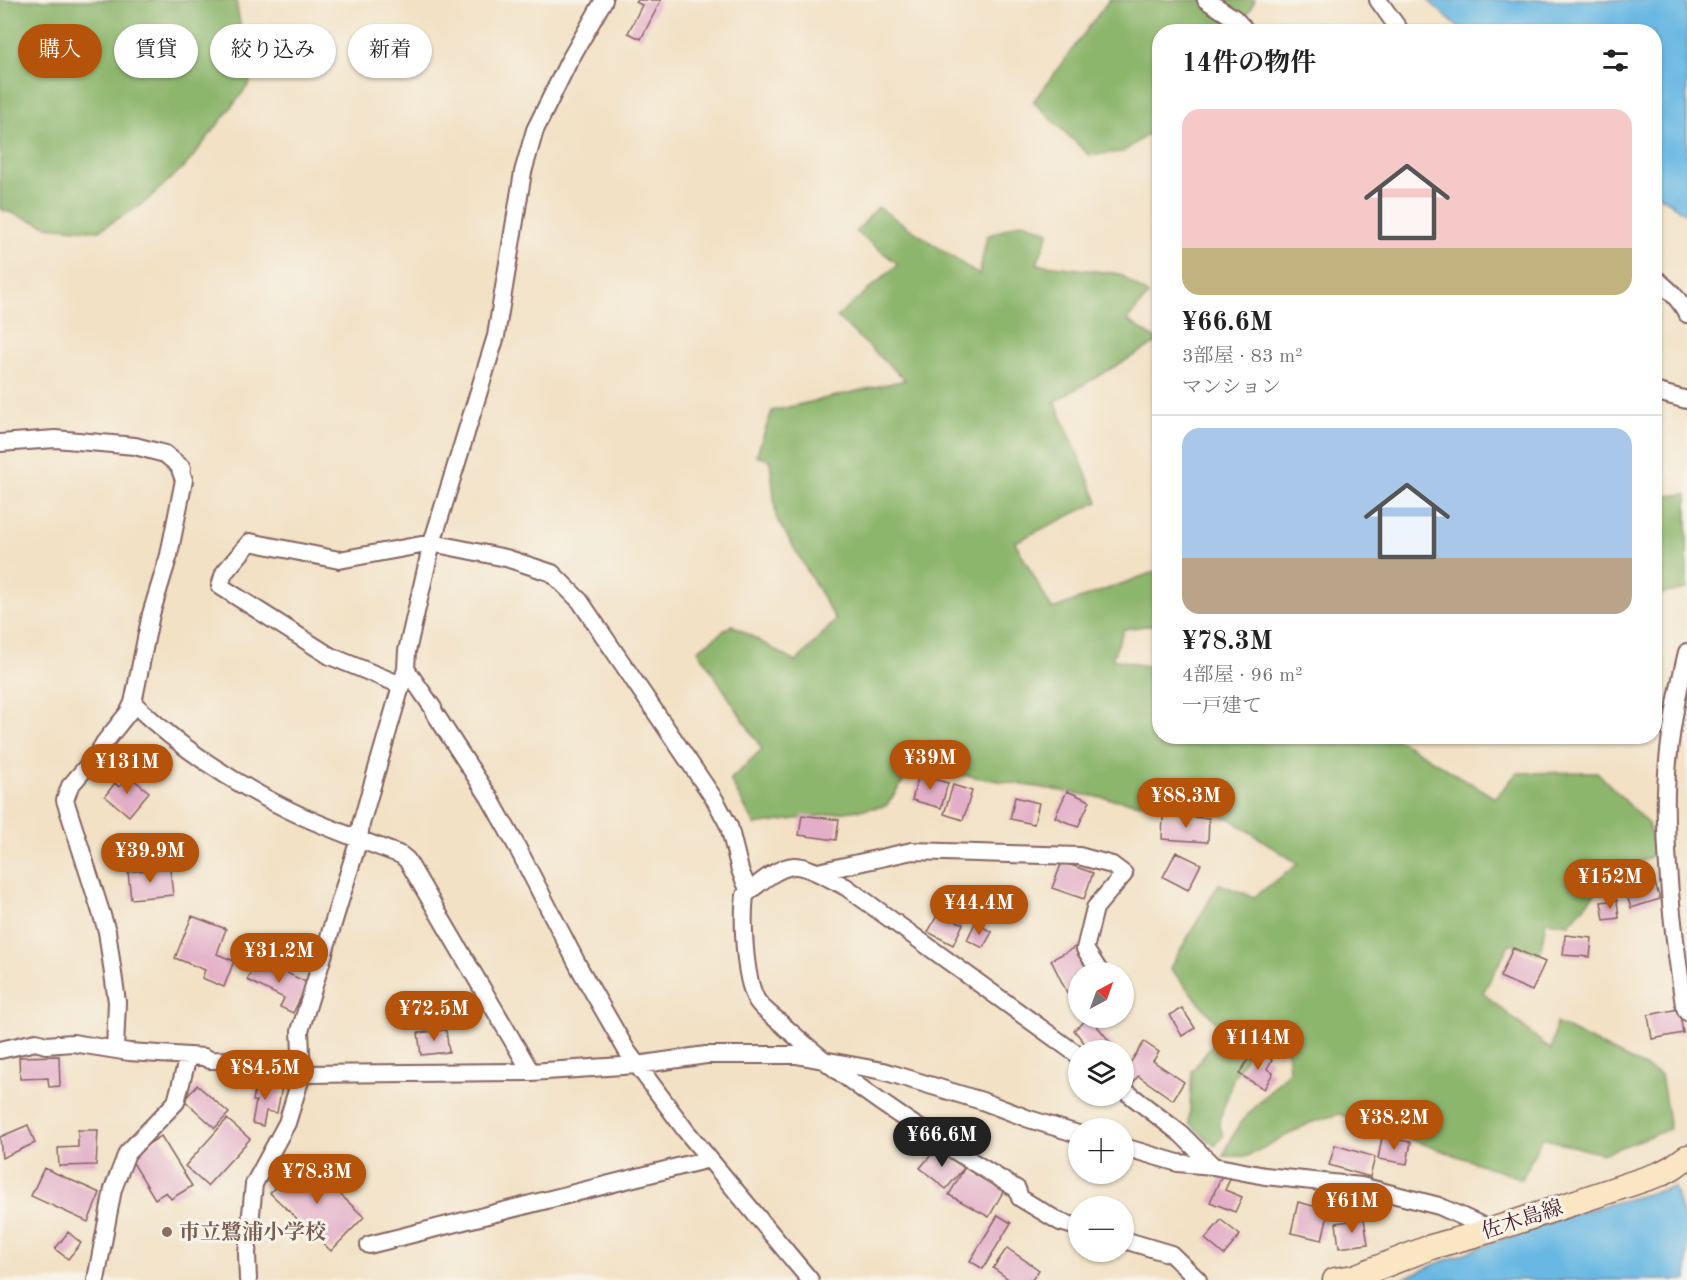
<!DOCTYPE html>
<html lang="ja">
<meta charset="utf-8">
<style>
:root{--surface:#fff;--page:#f6f6f6;--text:#222;--muted:#767676;--line:#e0e0e0;--accent:#b45309}
body{margin:0;font-family:"Old Standard TT","Noto Serif JP",serif;background:var(--page);color:var(--text);height:100vh;display:flex;flex-direction:column;font-size:22px;white-space:nowrap}
*{box-sizing:border-box;margin:0}
p{font-size:20px;color:var(--muted)}
.icon{flex:none;width:33px;height:33px;fill:none;stroke:currentColor;stroke-width:2;stroke-linecap:round;stroke-linejoin:round}
.map{position:relative;flex:1;overflow:hidden}
.sheet{position:absolute;left:1152px;top:24px;width:510px;height:720px;display:flex;flex-direction:column;background:var(--surface);border-radius:24px;box-shadow:0 2px 4px #0004}
.sheet>*{flex:none}
.hud{position:absolute;left:18px;top:24px;width:570px;height:54px;display:flex;gap:12px}
.needle{width:39px;rotate:41deg}
.controls{position:absolute;left:1068px;top:962px;display:grid;gap:12px}
.controls a{display:grid;place-items:center;width:66px;height:66px;border-radius:50%;background:var(--surface);box-shadow:0 2px 4px #0004;font-size:30px}
.price{position:absolute;translate:-50% -51px;padding:0 14px;border-radius:21px;background:var(--accent);color:#fff;font-size:20px;line-height:39px;filter:drop-shadow(0 2px 3px #0008)}
.price::after{content:'';position:absolute;left:50%;top:36px;width:18px;height:14px;margin-left:-9px;background:inherit;clip-path:polygon(0 0,100% 0,50% 100%)}
.price.selected{background:#222;color:#fff}
ul{padding:0;list-style:none}
li{display:grid;align-content:center;gap:12px;height:318px;padding:0 30px}
li+li{border-top:2px solid var(--line)}
li span{display:grid;place-items:center;height:186px;border-radius:18px;color:#555}
li>.icon{margin-inline-start:auto}
span .icon{width:108px;height:108px;fill:#fffc;stroke-width:1}
li b{font-size:26px}
h2{display:flex;justify-content:space-between;align-items:center;height:72px;padding:0 30px;font-size:26px}
.tag{padding:0 21px;border-radius:27px;background:var(--surface);box-shadow:0 2px 4px #0004;font-size:21px;line-height:54px}
.tag.selected{background:var(--accent);color:#fff}
.map>svg:first-child{display:block}
</style>
<div class="map">
<svg width="1687" height="1280" viewBox="0 0 1687 1280">
<rect width="100%" height="100%" fill="#f7f3e8"/>
<filter id="ink" filterUnits="userSpaceOnUse"><feTurbulence type="fractalNoise" baseFrequency=".0167" numOctaves="2"/><feDisplacementMap in="SourceGraphic" scale="12" xChannelSelector="R" yChannelSelector="G"/><feConvolveMatrix kernelMatrix="1 2 1 2 8 2 1 2 1" color-interpolation-filters="sRGB"/></filter>
<filter id="wash" filterUnits="userSpaceOnUse"><feTurbulence type="fractalNoise" baseFrequency=".008" numOctaves="4" result="noise"/><feDisplacementMap in="SourceGraphic" scale="24" xChannelSelector="R" yChannelSelector="G"/><feGaussianBlur stdDeviation="1.35" result="paint"/><feColorMatrix in="noise" values="0 0 0 0 0 0 0 0 0 0 0 0 0 0 0 0 0 1.4 0 .05"/><feComposite in="paint" operator="in"/></filter>
<g filter="url(#wash)">
<rect width="100%" height="100%" fill="#f2e1c5"/>
<path fill="#8db66d" stroke="#6c6a4c" stroke-width="1.5" d="M0 0H236L250 83 188 163 144 203 98 231 47 226 0 209Z
M1109 0H1255L1239 31 1160 32 1159 126 1123 152 1089 155 1033 102Z
M878 207 979 275 987 236 1023 222 1049 232 1037 264 1120 274 1148 295 1127 320 1159 341 1055 401 1098 502 1015 542 1052 609 1159 570V617L1154 625 1124 629 1112 659 1151 667 1159 674 1160 736 1394 737 1495 798 1517 773 1597 772 1649 825 1655 854 1604 883 1569 924 1546 921 1540 954 1510 943 1483 993 1551 1050 1556 1023 1661 1075 1670 1129 1602 1154 1542 1138 1522 1179 1339 1114 1310 1123 1248 1156H1223L1239 1124 1289 1071 1286 1037 1265 1023 1233 1079 1219 1122 1223 1136 1215 1146 1189 1123 1192 1071 1223 1031 1170 968 1219 884 1254 897 1298 864 1229 818 913 767 886 806 755 825 730 780 762 749 698 650 732 625 796 662 836 620 776 517 770 460 756 456 772 411 905 380 837 317 898 264 856 232Z
M1687 494V589L1656 595 1655 597V497Z"/>
<path fill="#68b8e3" stroke="#596c87" stroke-width="1.5" d="M1428 0H1687V215L1655 192 1654 32 1462 31Z
M1674 1187 1687 1232V1280H1400L1436 1264 1561 1217Z"/>
<g id="blocks">
<path fill="#e3afc8" d="M638 0H661L641 39 628 33 642 5 636 2Z
M919 775 948 783 941 808 912 800Z
M129 776 149 792 129 816 105 796 115 783 119 787Z
M953 785 972 791 963 820 944 814Z
M1067 791 1090 801 1078 827 1055 817Z
M1015 797 1039 803 1034 824 1010 819Z
M802 815 839 820 836 840 799 835Z
M1163 816 1209 818 1208 842 1162 839Z
M1176 852 1201 864 1188 890 1163 877Z
M1062 862 1093 873 1084 899 1052 888Z
M170 868 173 895 131 899 128 872Z
M1653 877 1660 899 1631 908 1624 886Z
M1617 900 1619 918 1604 920 1601 902Z
M939 912 963 924 953 945 928 932Z
M192 916 226 929 217 954 234 961 224 987 202 978 205 970 175 958Z
M975 923 992 932 983 948 967 940Z
M1565 935 1592 938 1590 957 1563 955Z
M1081 944 1096 972H1078V1015L1051 960Z
M1513 948 1545 962 1532 991 1500 977Z
M258 959 308 983 293 1013 280 1007 284 998 247 980Z
M1182 1008 1195 1028 1182 1036 1170 1015Z
M1679 1009 1683 1033 1652 1039 1648 1015Z
M1090 1017H1101L1104 1020 1097 1026 1115 1048 1113 1050H1090L1074 1030Z
M446 1030 449 1052 421 1055 418 1033Z
M1144 1042 1159 1052 1153 1061 1184 1082 1173 1100 1138 1076 1130 1088 1124 1084V1072Z
M1261 1053 1272 1060 1267 1069 1273 1073 1264 1089 1239 1074 1249 1058 1255 1062Z
M59 1056 60 1086 49 1087 48 1078 20 1079 19 1057Z
M256 1082 282 1087 277 1113 266 1111 263 1126 252 1123 256 1101H253Z
M197 1085 229 1113 215 1128 184 1100Z
M227 1119 250 1139 207 1186 185 1166Z
M28 1125 35 1143 2 1158 0 1137Z
M78 1130H98L96 1165 59 1166 58 1148 78 1147Z
M161 1136 192 1186 171 1199 166 1192 155 1199 129 1156Z
M1382 1137 1411 1142 1407 1164 1378 1159Z
M1335 1145 1375 1157 1370 1177 1329 1165Z
M938 1147 964 1168 946 1189 920 1168Z
M303 1159 364 1217 331 1251 270 1193Z
M965 1167 1004 1190 989 1217 949 1195Z
M44 1168 100 1193 88 1222 31 1196Z
M1222 1175 1230 1179 1225 1190 1242 1197 1235 1212 1210 1202Z
M1298 1202 1329 1210 1322 1240 1291 1233Z
M998 1215 1011 1223 983 1269 970 1261Z
M1364 1219 1368 1244 1339 1248 1336 1223Z
M1221 1220 1240 1235 1224 1255 1205 1239Z
M68 1232 81 1243 68 1259 55 1249Z
M1007 1248 1039 1270 1032 1280H1010L993 1268Z"/>
</g>
</g>
<g filter="url(#ink)">
<use href="#blocks" fill-opacity="0" stroke="#856361" stroke-width="1.5"/>
<g fill="none" stroke-linecap="round" stroke-linejoin="round">
<g stroke="#856361" stroke-width="20">
<path id="minor" d="M1206 0 1234 18 1247 32
M1378 0 1401 32
M1654 277C1667 288 1680 299 1687 314
M1654 391 1687 400
M0 443 55 439 135 446 165 454 182 468 180 469 184 480 169 555 151 614 133 703C179 747 233 783 291 811 326 828 364 841 401 855L407 860 531 1072
M1687 652C1674 706 1664 766 1666 821 1667 883 1675 944 1684 1005L1687 1012
M406 669 433 708 434 712 489 797 515 843 581 971 627 1051 686 1131 810 1280
M401 685 330 656 220 586 224 573 250 542 339 560 432 543 506 558 552 573 580 601 715 800 729 826 740 870 749 892
M818 872 912 851 1079 856 1112 865 1124 874 1095 908 1085 949 1100 972
M115 1049 117 1002 107 931 65 800 70 786 97 755 104 743 128 713 133 703
M0 1050 36 1042 46 1045 73 1043 129 1052 204 1057 210 1060 262 1061 302 1074 531 1072 637 1065 706 1055H796L883 1071 982 1101 1029 1119 1078 1134
M1078 1055 846 887C834 881 807 865 794 866 777 867 757 885 745 895 742 920 744 976 756 999 761 1009 777 1019 785 1027 856 1091 936 1140 1017 1189L1020 1198 1060 1222 1078 1227
M1124 1090 1181 1134 1213 1166
M1124 1147 1178 1163 1213 1166 1265 1176 1361 1186 1439 1206 1492 1230
M1124 1240 1171 1254 1198 1280
M369 1245 709 1159
M96 1280 113 1189 127 1153 176 1102 188 1057
M248 1280 247 1253 254 1184 287 1123 302 1074 300 1031 359 839 361 824 406 669 407 651 432 543 496 336 523 172 535 130 568 63 604 0"/>
</g>
<g stroke="#856361" stroke-width="27">
<path id="secondary" d="M1335 1280 1354 1277 1431 1247 1492 1230 1660 1174 1673 1167 1687 1157"/>
</g>
<use href="#minor" stroke="#fff" stroke-width="16"/>
<use href="#secondary" stroke="#fbe6c3" stroke-width="24"/>
</g>
</g>
<circle fill="#8d6e63" stroke="#f7f3e8" stroke-width="2" cx="167" cy="1232" r="6"/>
<g text-anchor="middle" stroke-width="6" stroke-linejoin="round" paint-order="stroke">
<g font-size="21" fill="#4a1f2b" stroke="#f7f3e8">
<text transform="translate(1522 1219) rotate(-18)" y="7">佐木島線</text>
</g>
<g font-size="21" font-weight="bold" fill="#785e54" stroke="#f7f3e8" text-anchor="start">
<text x="179" y="1239">市立鷺浦小学校</text>
</g>
</g>
</svg>
<div class="controls">
<a><svg class="needle" viewBox="-14 -14 28 28"><path d="M0-13l5 13h-10z" fill="#e53935"/><path d="M0 13l5-13h-10z" fill="#767676"/></svg></a>
<a><svg class="icon" aria-label="layers" viewBox="0 0 24 24"><path d="M12 4l9 5-9 5-9-5zM3 14l9 5 9-5"/></svg></a>
<a>+</a>
<a>−</a>
</div>
<b class="price" style="left:930px;top:791px">¥39M</b>
<b class="price" style="left:127px;top:795px">¥131M</b>
<b class="price" style="left:1186px;top:829px">¥88.3M</b>
<b class="price" style="left:150px;top:884px">¥39.9M</b>
<b class="price" style="left:1610px;top:910px">¥152M</b>
<b class="price" style="left:979px;top:936px">¥44.4M</b>
<b class="price" style="left:279px;top:984px">¥31.2M</b>
<b class="price" style="left:434px;top:1042px">¥72.5M</b>
<b class="price" style="left:1258px;top:1071px">¥114M</b>
<b class="price" style="left:265px;top:1101px">¥84.5M</b>
<b class="price" style="left:1394px;top:1151px">¥38.2M</b>
<b class="price selected" style="left:942px;top:1168px">¥66.6M</b>
<b class="price" style="left:317px;top:1205px">¥78.3M</b>
<b class="price" style="left:1352px;top:1234px">¥61M</b>
<div class="hud">
<a class="tag selected">購入</a>
<a class="tag">賃貸</a>
<a class="tag">絞り込み</a>
<a class="tag">新着</a>
</div>
<section class="sheet">
<h2>14件の物件<svg class="icon" aria-label="filters" viewBox="0 0 24 24"><path d="M4 7h16M4 17h16"/><circle cx="9" cy="7" r="2"/><circle cx="15" cy="17" r="2"/></svg></h2>
<ul>
<li><span style="background:linear-gradient(#f6c9c9 75%,#c2b280 0)"><svg class="icon" aria-label="home" viewBox="0 0 24 24"><path d="M3 11l9-7 9 7M6 9v11h12V9"/></svg></span><div><b>¥66.6M</b><p>3部屋 · 83 m²</p><p>マンション</p></div></li>
<li><span style="background:linear-gradient(#a9c7e8 70%,#b9a48a 0)"><svg class="icon" aria-label="home" viewBox="0 0 24 24"><path d="M3 11l9-7 9 7M6 9v11h12V9"/></svg></span><div><b>¥78.3M</b><p>4部屋 · 96 m²</p><p>一戸建て</p></div></li>
</ul>
</section>
</div>
